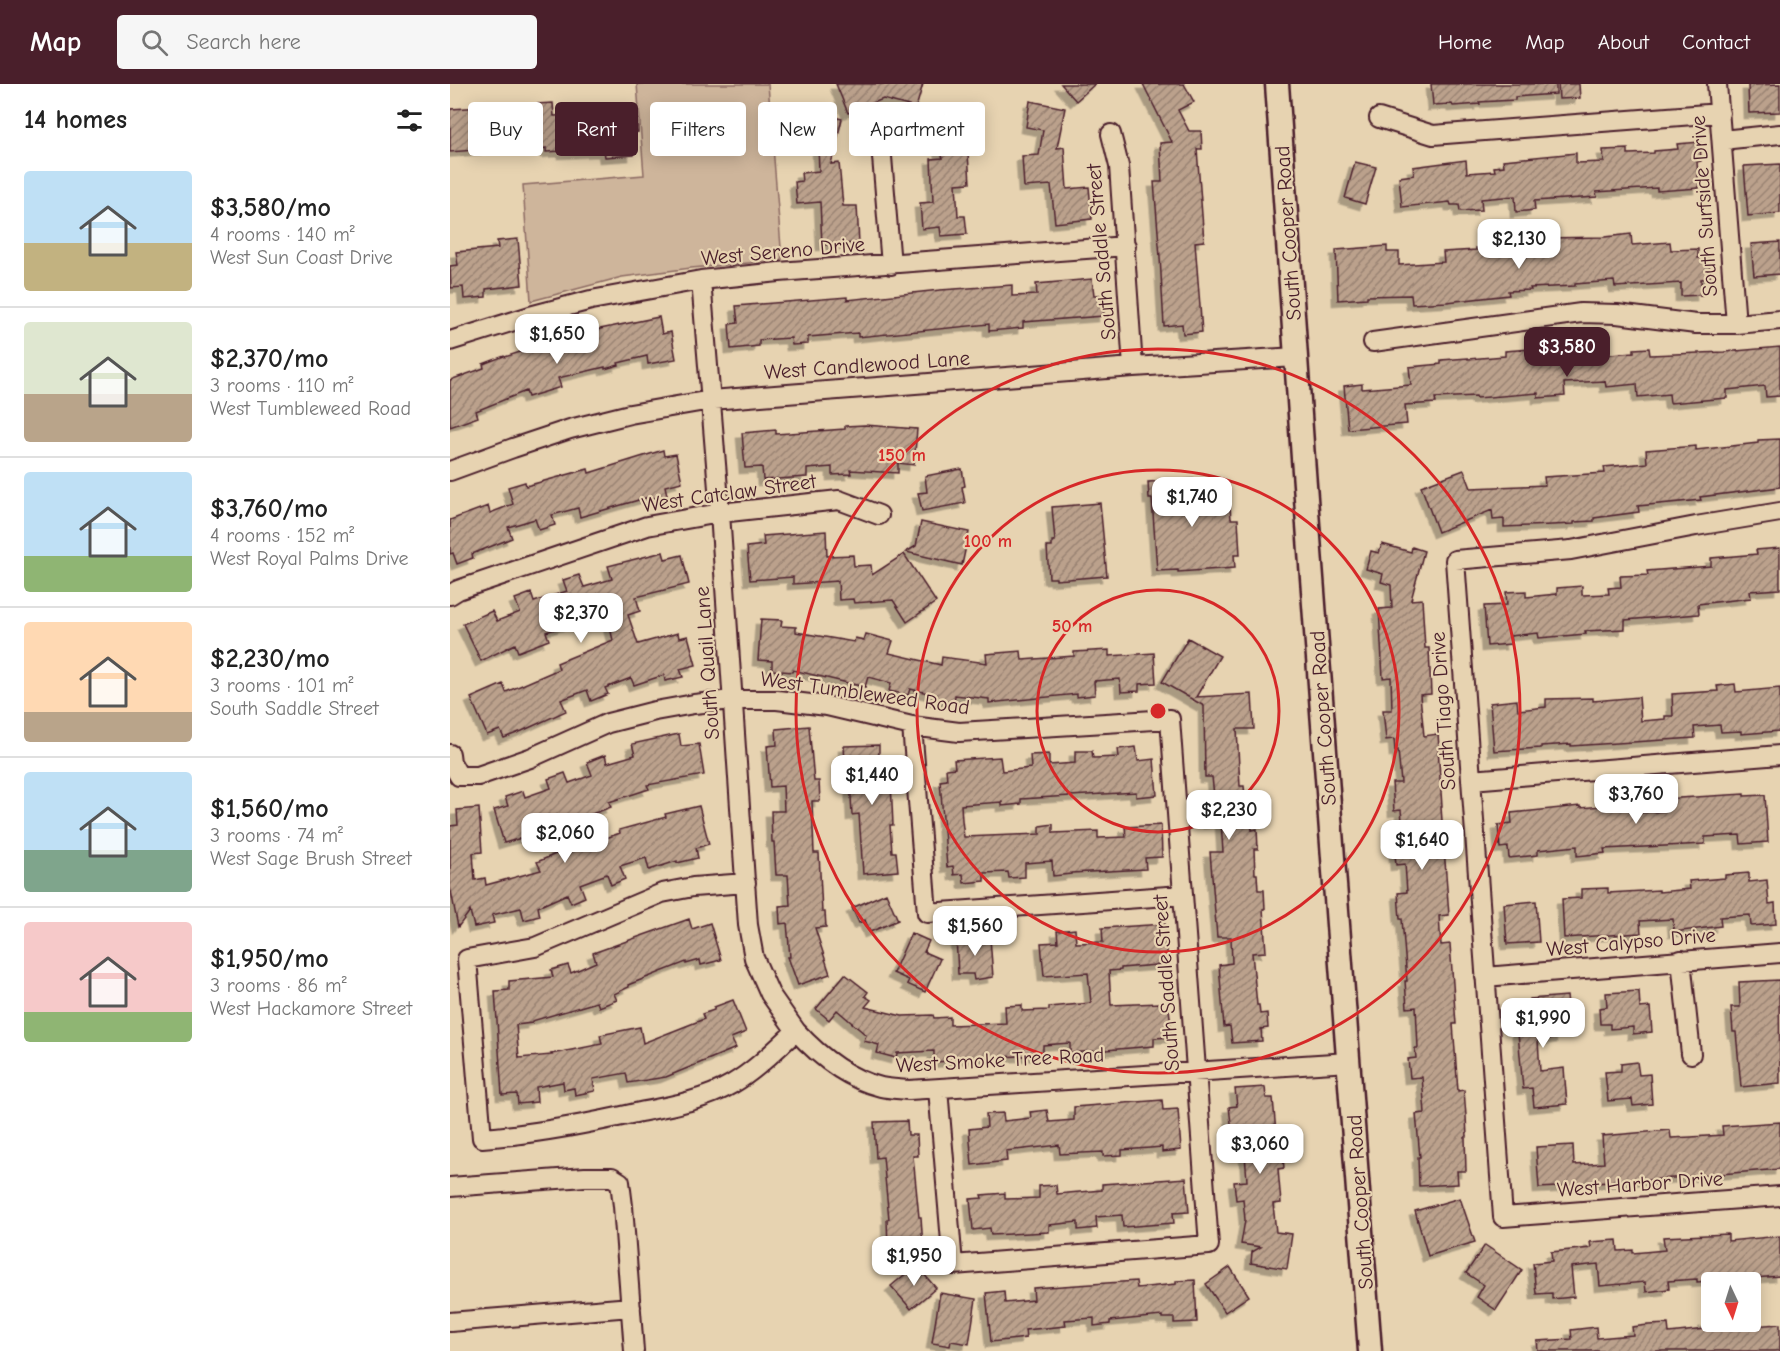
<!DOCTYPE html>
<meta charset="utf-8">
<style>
:root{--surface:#fff;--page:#f6f6f6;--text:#222;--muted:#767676;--line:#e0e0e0;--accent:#4a1f2b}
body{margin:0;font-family:"Comic Neue",sans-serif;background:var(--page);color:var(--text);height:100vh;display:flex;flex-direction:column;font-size:22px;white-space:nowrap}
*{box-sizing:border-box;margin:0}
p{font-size:20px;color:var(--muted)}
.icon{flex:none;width:33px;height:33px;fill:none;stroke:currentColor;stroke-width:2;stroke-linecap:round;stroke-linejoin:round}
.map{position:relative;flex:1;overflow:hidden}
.sheet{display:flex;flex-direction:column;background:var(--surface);width:450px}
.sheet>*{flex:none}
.hud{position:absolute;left:18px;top:18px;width:570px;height:54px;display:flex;gap:12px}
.needle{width:39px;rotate:176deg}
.controls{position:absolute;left:1251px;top:1188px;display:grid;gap:12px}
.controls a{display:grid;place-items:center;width:60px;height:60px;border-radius:6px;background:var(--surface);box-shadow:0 3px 15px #0003;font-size:30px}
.price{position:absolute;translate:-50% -51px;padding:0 14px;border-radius:12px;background:#fff;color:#222;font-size:20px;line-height:39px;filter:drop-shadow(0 2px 3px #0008)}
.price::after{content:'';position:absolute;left:50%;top:36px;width:18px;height:14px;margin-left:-9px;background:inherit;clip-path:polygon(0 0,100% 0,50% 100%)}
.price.current{background:var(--accent);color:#fff}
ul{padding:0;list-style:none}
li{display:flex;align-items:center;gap:18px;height:150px;padding:0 24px}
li+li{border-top:2px solid var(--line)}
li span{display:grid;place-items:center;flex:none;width:168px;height:120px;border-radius:6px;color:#555}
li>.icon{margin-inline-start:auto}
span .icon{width:72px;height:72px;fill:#fffc;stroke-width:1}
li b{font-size:26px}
h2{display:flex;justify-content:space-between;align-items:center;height:72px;padding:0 24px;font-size:26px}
.tag{padding:0 21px;border-radius:6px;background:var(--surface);box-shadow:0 3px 15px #0003;font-size:21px;line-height:54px}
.tag.current{background:var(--accent);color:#fff}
header{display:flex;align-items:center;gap:36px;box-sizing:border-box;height:84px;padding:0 30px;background:var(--accent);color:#fff}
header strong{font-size:28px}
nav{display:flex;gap:33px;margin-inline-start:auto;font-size:21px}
.search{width:420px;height:54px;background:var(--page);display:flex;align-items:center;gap:15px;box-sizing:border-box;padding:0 21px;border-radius:6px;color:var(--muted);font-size:22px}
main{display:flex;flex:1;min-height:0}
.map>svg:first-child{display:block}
</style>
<header>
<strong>Map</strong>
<div class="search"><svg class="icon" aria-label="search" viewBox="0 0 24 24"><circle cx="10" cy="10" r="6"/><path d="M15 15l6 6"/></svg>Search here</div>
<nav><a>Home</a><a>Map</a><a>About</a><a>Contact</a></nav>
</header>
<main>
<section class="sheet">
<h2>14 homes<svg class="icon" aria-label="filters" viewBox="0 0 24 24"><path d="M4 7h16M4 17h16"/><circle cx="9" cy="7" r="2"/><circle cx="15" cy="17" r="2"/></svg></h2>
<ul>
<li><span style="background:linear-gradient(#bfe0f5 60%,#c2b280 0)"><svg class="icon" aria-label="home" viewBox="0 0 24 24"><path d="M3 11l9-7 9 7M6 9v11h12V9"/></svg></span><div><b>$3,580/mo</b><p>4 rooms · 140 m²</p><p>West Sun Coast Drive</p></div></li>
<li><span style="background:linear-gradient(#dfe7d0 60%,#b9a48a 0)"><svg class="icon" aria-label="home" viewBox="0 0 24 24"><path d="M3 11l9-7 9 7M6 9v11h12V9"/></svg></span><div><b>$2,370/mo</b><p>3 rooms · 110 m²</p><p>West Tumbleweed Road</p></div></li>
<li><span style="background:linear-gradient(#bfe0f5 70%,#8fb573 0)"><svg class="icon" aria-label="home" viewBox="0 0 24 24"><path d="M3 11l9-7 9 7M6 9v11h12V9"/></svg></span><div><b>$3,760/mo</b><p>4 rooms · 152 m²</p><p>West Royal Palms Drive</p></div></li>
<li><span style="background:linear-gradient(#ffd9b3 75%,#b9a48a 0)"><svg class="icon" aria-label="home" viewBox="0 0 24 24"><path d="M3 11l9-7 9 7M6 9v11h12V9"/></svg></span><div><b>$2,230/mo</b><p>3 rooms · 101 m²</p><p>South Saddle Street</p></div></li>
<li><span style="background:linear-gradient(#bfe0f5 65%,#7fa58c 0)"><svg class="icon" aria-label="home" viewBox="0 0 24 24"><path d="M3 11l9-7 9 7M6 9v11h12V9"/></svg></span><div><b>$1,560/mo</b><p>3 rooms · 74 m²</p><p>West Sage Brush Street</p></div></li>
<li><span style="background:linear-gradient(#f6c9c9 75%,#8fb573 0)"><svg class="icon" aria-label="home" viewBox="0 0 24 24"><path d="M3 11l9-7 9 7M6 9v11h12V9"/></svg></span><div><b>$1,950/mo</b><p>3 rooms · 86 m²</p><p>West Hackamore Street</p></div></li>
</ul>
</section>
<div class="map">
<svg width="1330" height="1267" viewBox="0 0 1330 1267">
<defs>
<pattern id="building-hatch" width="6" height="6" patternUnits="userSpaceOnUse" patternTransform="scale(1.5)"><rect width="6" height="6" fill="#bba18c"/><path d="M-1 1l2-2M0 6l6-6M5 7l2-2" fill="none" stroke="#9a8373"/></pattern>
<filter id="shadow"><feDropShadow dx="-5.5" dy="5.5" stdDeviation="0" flood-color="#0004"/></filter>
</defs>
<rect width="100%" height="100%" fill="#e7d3b1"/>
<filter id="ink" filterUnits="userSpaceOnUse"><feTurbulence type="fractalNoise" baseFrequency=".0167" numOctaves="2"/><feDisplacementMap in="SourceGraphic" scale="12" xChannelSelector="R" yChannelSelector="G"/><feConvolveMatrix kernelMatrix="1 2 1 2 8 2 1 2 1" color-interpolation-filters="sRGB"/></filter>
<g filter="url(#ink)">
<path fill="#ceb59b" stroke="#8c6a63" stroke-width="1.5" d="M187 0H318L332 176 241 184 172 193 81 217 73 101 194 91Z"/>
<path fill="url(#building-hatch)" stroke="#4a1f2b" stroke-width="1.5" filter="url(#shadow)" d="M386 0H473L466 24 433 15 398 29Z
M611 0H645L626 17Z
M693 0H734L744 18 728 26 739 47H751L752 65H747L754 157 745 158 752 248 733 250 732 240 714 242 710 173 704 98H712L710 59 722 58Z
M981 0H1106V10L1065 13V16L1029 18 1030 20 1003 22 1002 20 983 21Z
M1108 0H1129L1130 14 1109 15Z
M1330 0V28L1299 29 1298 1Z
M580 17 615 24 607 64 614 63 617 105 639 103 642 135 605 139 601 101 574 103 572 72 589 71 593 46 576 43Z
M103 19 104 32 146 30 147 33 187 29 188 48 182 49 184 71 155 73 154 67 113 69V67L96 68V64L91 65 90 55 61 57 62 63 0 68V25Z
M509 22 523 51 517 54 520 99 506 100 508 132H515L517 150 491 152 490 143 472 145 470 119 483 118 481 75 493 74 476 38Z
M355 25 392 35 381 80 389 79 393 122H407L409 159 372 161 370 118 347 120 345 98 352 97 351 89 369 87 368 62 348 57Z
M1250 58 1251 77 1247 78 1249 104 1207 107V104L1146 108 1147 113 1084 117 1085 126 1066 128 1065 112 1031 115 1032 126 1010 127 1009 121H1001L1000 118 952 123 949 93 964 91 963 83 1016 76 1017 89 1045 87 1044 83 1054 82 1053 76 1126 69V79L1154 78 1153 66 1178 65V70L1204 69V67L1228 65 1227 60Z
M905 78 926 83 915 120 895 114Z
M1330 80V129L1298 132 1294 82Z
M1181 150 1182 161 1220 158 1221 166 1248 165V174H1259L1260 194 1251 195 1252 211 1231 212V199L1165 203 1164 197 1125 200V202L1080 204 1081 206 1058 207 1059 211 997 218 962 220 961 211 917 212V214L888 216 886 166 937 162V168H949V181L994 178 993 168 1026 166V164L1054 161 1055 165 1094 163V154L1155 153Z
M68 155 72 201 36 205V213L14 215 13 203 1 204 0 182 8 181 6 168 48 164 47 157Z
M1330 158V190L1304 192 1301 160Z
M642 195 644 211H653L654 232 573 238V244L539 247V240L408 253V249L358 253V260L342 261 341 254 309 256V262L281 265 279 240 288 239 286 222 397 213V216L490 206 562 201V212L587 211 586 200Z
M209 233 212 250 221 248 226 275 198 280 197 272 168 279 169 281 155 285V283L108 294 111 303 78 313 76 307 26 327 28 333 0 343V296L34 284 33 280 54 272 55 273 110 255 150 245Z
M1137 257 1138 272 1184 268V265L1199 264 1200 271 1274 268 1330 263V312L1316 313 1315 302 1277 306V314L1220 319 1219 310 1188 313 1187 300 1156 303 1155 297 1114 299 1115 312 1088 314V309L1027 314 1026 312 985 314 986 319 955 321 957 340 898 345 894 302 912 300V305L961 301 959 283 991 280V276L1018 274V275L1055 272V267L1118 262V258Z
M415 341 467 345 464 381 448 379V389L400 386 401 390 382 391V383L357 385V393L313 396 312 383 295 384 292 349 326 346V350L395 345V342Z
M1330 355V403L1250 413 1251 416 1188 422 1189 428 1144 434V437L1124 438V440L1054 443V435L1043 436 1042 426 988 448 971 402 1014 386 1021 404 1095 401 1094 393 1155 389 1154 383 1197 379 1196 366 1246 362V366L1308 359V356Z
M213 366 214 372 226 370 232 398 215 402 217 411 200 415 199 413 130 433 128 424 102 431 105 441 89 446 85 435 58 443 62 454 22 470 23 474 7 480 3 469 0 470V436L38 422 40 429 63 420 58 403 75 398 76 402 138 385 139 389Z
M512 385 515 402 512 403 515 419 472 427 468 409 477 408 475 392Z
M745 395 747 411 779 409 781 435H788L790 471H784L785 484 728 488V486L707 487 702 415H699L698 398Z
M650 419 657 492 606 496V494H599L597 463H602V457H605L602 423Z
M471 438 519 448 512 481 456 468 466 462Z
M376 447 377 472 403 471 404 482 421 481 422 491 454 470 486 518 457 538 443 516 404 519 403 515 389 516 388 497 343 500V493L300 496 297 463 314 461 313 452Z
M932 460 961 468 962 463 974 467 961 516 972 515 975 564H979L981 610 970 611 974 652 988 650 989 663H988L992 723H991L999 831 989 832 991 861 1000 860 1006 940H1003L1008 1007 1014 1006 1016 1032 1017 1053H1015L1016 1087H1007L1008 1100 969 1102 968 1073H970L966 1030 975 1029 972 993 960 994 958 975 966 974 965 964H968L966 923 957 924 955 897H957L952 835H950L948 809 957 808 955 780 946 781 944 759 954 758 951 726 944 727 942 699H951L948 666 945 667 944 655 936 656 933 626H942L941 593 933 594 929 525 942 524 941 501 931 498 933 490 916 485 921 467 929 469Z
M1330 464V505L1300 507 1301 514 1248 520 1249 530 1175 536V545L1135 547 1136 550 1089 554 1088 549 1060 552 1061 560 1037 562 1034 522 1057 521 1056 508 1076 507V513L1107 510V504L1132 502V511L1159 510 1158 504 1171 503 1170 492 1198 491 1197 487 1261 482V474L1307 470 1306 466Z
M213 468 215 475 232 471 239 500 186 513 190 527 178 531 188 560 228 549 229 554 238 552 246 581 230 585 233 593 215 597 214 591 184 601 181 594 155 604 158 610 141 617 137 606 111 616 116 627 72 647 54 654 50 646 37 651 21 614 53 600 56 608 109 585 107 579 163 556 156 528 96 548 99 556 68 568 65 560 31 577 13 540 42 527 47 537 70 528 65 515 81 509 84 518 117 507 113 496 129 491 134 503 162 495 158 482Z
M311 535 332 536 331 542 346 543V548L404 558 405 554 414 556 416 550 443 557 439 569 491 581 492 573 537 579 536 570 571 567 572 576 624 572V568L659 566V572L704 569 706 599 689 600V607L671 608 670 595 644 597 645 611 627 613V610L539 619V615L505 611 504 619 486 616 487 611 460 605 458 611 439 607 441 599 418 593 415 603 343 586 342 588 322 586V577L308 576Z
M738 554 770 572 746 613 802 610 804 645H787L790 702H794L795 712H799L802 746 807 745 808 765H804L805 790H807L808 806H814L815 825H813L816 868 802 869 807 921H809L810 930 817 929 818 944 811 945 812 957 782 959 780 942 774 943 769 881 782 879 781 853H767L760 768H773L771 738 759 739 758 721H765L762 693H755L754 622 712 598Z
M1285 600 1286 608 1330 604V647L1291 650V647L1271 648 1270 641 1244 643 1245 654 1121 662V660L1091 662V664L1044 667 1040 619 1067 616 1068 626 1096 623V615L1143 614V617L1189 613 1191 637 1215 635V632H1223L1222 610 1268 607 1267 602Z
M359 642 364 697H369L370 717H362L364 769H369L372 828H375L376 843 365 844 380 890 348 901 338 873H340L337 839 330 840 329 822 340 821 338 791H326L324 758H322L321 727H334L333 702 320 703 317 662 327 661 326 645Z
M229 650 231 662 249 660 254 691 197 701 199 705 159 718 161 723 99 746 54 759 44 726 58 722 55 713 73 707 75 713 101 704 98 695 115 689 119 699 142 691 137 678 155 671 157 679 185 671 182 660Z
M429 661V676L440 675 443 741H440L442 768H446L448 787 413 790 409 730 402 731 400 694 396 695 394 662Z
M686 663 688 677 704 675 707 711 686 713V708L571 715V720L552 722V718L511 721 512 736 514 753 590 750V742L603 740V749L648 747V754L676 753 675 743 711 741 712 773 695 774 696 785 621 789V790L603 792 602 777 575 779V793L559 794 558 788 534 789V797L514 799 513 790 504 791 503 782 497 783 490 697 497 696 496 685 505 684 504 676 550 673 552 687 581 684 580 671 599 670V681L625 679V667H642L643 674 669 673 668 665Z
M1294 710V712L1315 711 1318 758 1291 760 1290 751 1255 753V760L1154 765 1155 769 1127 772V762L1088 766V771L1059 774 1058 763 1050 764 1048 741 1062 739 1061 729 1130 722V724L1185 719 1186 729 1214 727 1213 715Z
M249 722 259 760 246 764 248 774 227 779V777L199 786 196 774 170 782 175 795 161 801 157 790 130 800 135 813 121 819 117 810 88 823 90 832 74 836 71 824 42 831 44 839 24 843 20 827 8 843 0 802V742L8 741 7 726 29 724 32 768 23 769 25 796 35 794 36 801 91 786 87 778 108 769 106 764 140 754 142 759 170 749 169 746 216 733 215 730Z
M1299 789V798L1317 796 1319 820 1325 819 1326 840 1301 842 1300 831 1270 833 1271 842 1224 848 1223 835 1190 837 1191 849 1114 854 1112 815 1131 814V805L1158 804V809L1209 806V808L1240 805 1239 797 1275 794V791Z
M436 809 448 836 420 848 415 836 409 839 402 824Z
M1086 817 1089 858 1057 860 1054 820Z
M239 835 242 845 260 839 271 876 251 881 250 876 236 880V878L178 901 179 903 164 910 167 916 149 923 147 918 82 937V939L66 941 69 974 102 971 101 970 152 960 150 951 190 943 193 959 254 935 252 930 264 926V923L283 916 296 948 281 954 286 964 216 993 178 999 176 989 143 995 145 1007 125 1011 124 1004 114 1006 113 998 86 1003 87 1018 68 1020 67 1010 52 1011 45 907 59 906V897L103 893 101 886 118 881 121 889 146 878 143 869Z
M715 840 718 880 671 884V886L659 887 661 921 710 919 711 924H719L722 953 704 954V962L620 969V959L593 961V971L502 975V977L484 978V967L447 969 446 974 427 969 429 961 414 957 416 951 387 926 379 936 366 925 395 890 418 908 415 912 421 916 415 923 452 932 483 931 484 934 500 933V941L556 939 555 922 572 921V927L599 926V923L641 919 638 889 594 892 591 859 608 858 607 847 625 845 626 859 653 858 652 844Z
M461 849 479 857 474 868 490 875 475 908 457 900 459 896 443 889Z
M535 852V854H540L543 893 524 896 523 890H508L506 853Z
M1329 896 1330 999 1291 1003 1286 948H1283L1281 923H1290L1289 898Z
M1189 907 1190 924 1200 923 1202 948 1183 950V943L1160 945V940H1150L1149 924 1157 923 1156 909Z
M1117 912 1121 943 1111 944 1112 953 1088 956 1090 987 1114 984 1117 1020 1084 1023 1082 1004 1073 1005 1067 938 1077 937 1076 925H1081L1080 915Z
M1187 978 1189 991 1200 990 1202 1020 1183 1022 1182 1015 1158 1017 1155 988 1171 987V980Z
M815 1003 816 1014H823L826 1049H831L834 1084 828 1085 831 1119 823 1120 826 1148 842 1150 837 1185 801 1179 802 1168 811 1163 791 1160 795 1136 793 1115 786 1116 784 1098 797 1097 795 1070 785 1071 779 1023 787 1022 785 1005Z
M712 1016 713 1026 728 1025 731 1066 712 1068V1063L700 1064 672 1066V1071L653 1072V1068L610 1070 609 1061 556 1067 557 1077 522 1081 519 1045 537 1043 536 1030 553 1029 554 1037 581 1034 580 1028 597 1026 599 1038 624 1036V1023Z
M457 1037 458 1051H467L468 1072H463L469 1133H471L473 1163 438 1165 437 1135H439L433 1073 426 1074 424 1038Z
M1330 1038V1085L1199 1096 1126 1100V1102L1089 1104 1086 1063 1123 1061 1124 1081 1154 1079 1152 1052 1220 1046 1221 1054 1241 1053 1273 1051 1272 1042Z
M736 1094 739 1128 723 1129 724 1139 673 1143 672 1131 646 1133 647 1144 628 1146V1138L599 1141V1148L541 1151 540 1144 523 1146 520 1115 532 1114 531 1111 555 1109V1115L589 1114V1102L606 1101 607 1110 652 1106V1100Z
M1010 1114 1025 1158 978 1172 965 1127Z
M1278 1150V1157L1330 1152V1192L1247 1198V1195L1218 1197 1219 1205 1196 1208 1195 1198 1150 1202 1148 1180 1121 1183 1124 1213 1102 1215V1209L1086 1210 1083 1179 1102 1177 1101 1168 1141 1164 1140 1158 1167 1156 1168 1167 1183 1166V1169L1215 1166 1213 1153Z
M1035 1161 1072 1186 1046 1226 1027 1213 1034 1201 1016 1189Z
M466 1181 486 1204 461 1225 441 1202Z
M780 1183 799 1212 775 1228 756 1200Z
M745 1196 747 1238 724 1239V1234H712V1232L660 1237V1240L644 1242V1234L615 1236 616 1242 575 1246 576 1254 541 1258 536 1209 554 1207 555 1219 584 1216 583 1204 686 1197 687 1204 726 1200V1197Z
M490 1209 526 1215 519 1260 501 1257 500 1262 482 1259Z
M1254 1238H1270V1244L1330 1240V1267H1088L1087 1257 1122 1255 1121 1246 1146 1243 1147 1254 1183 1251 1182 1243 1198 1241 1218 1240 1219 1249 1255 1245Z"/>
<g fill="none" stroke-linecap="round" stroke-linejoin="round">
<g stroke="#4a1f2b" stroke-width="22">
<path id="minor" d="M1267 0 1286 240
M929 34 983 51 1270 29
M661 50 669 82 683 283
M1272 56 1330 50
M431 61 441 181
M251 196 270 429 298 841 304 874 320 910 346 947
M0 257 80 232 141 216 251 196 329 188 676 162
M923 258 1131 229 1167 230 1246 240H1286L1330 236
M0 387 63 364 120 345 180 330 261 316 683 283 847 273
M1330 428 1246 442 1121 466 1005 476 1053 1133 1330 1112
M0 511 8 506 197 442 270 429 389 416 429 431
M462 642 477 829 732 811
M0 670 1 678 9 692H28L80 674 158 639 205 627 244 620 282 616H327L377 622 462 642 509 648 720 635 759 1161 503 1181 488 1005
M1021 696 1330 671
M296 799 243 803 212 809 85 863 17 875 32 1054C86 1050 138 1040 190 1028 221 1022 255 1016 282 1000 306 986 326 965 346 947 369 972 397 995 431 1003 440 1005 450 1005 459 1006L899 978
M1231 876 1241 970
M1035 893 1330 869
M0 1103 135 1093H162L170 1098 173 1122 184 1267
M0 1238 181 1223"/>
</g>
<g stroke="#4a1f2b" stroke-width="27">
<path id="major" d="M827 0 853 374 920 1267"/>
</g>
<use href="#minor" stroke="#e7d3b1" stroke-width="18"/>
<use href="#major" stroke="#e7d3b1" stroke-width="22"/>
</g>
</g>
<g fill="none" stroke="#d62828" stroke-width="3">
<circle cx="708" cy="627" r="121"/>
<circle cx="708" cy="627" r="241"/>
<circle cx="708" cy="627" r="362"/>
</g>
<g text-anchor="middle" stroke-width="4.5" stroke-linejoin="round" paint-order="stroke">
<g font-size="21" fill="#4a1f2b" stroke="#e7d3b1">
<text transform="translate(1254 122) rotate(-94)" y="7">South Surfside Drive</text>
<text transform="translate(838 149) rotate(-94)" y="7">South Cooper Road</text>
<text transform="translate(333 167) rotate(-5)" y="7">West Sereno Drive</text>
<text transform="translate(651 168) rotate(-95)" y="7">South Saddle Street</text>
<text transform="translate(417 281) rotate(-4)" y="7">West Candlewood Lane</text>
<text transform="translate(279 409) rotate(-8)" y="7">West Catclaw Street</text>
<text transform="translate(257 579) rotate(-94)" y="7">South Quail Lane</text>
<text transform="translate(415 609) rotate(8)" y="7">West Tumbleweed Road</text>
<text transform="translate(993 627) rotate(-94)" y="7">South Tiago Drive</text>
<text transform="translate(873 634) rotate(-94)" y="7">South Cooper Road</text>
<text transform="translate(1181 858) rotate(-5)" y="7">West Calypso Drive</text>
<text transform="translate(716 899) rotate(-94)" y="7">South Saddle Street</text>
<text transform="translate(550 976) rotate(-3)" y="7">West Smoke Tree Road</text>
<text transform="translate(1190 1100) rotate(-4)" y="7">West Harbor Drive</text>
<text transform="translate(910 1118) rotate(-94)" y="7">South Cooper Road</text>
</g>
</g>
<circle cx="708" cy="627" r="9" fill="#d62828" stroke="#e7d3b1" stroke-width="3"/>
<g font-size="18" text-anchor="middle" font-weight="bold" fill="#d62828" stroke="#e7d3b1" stroke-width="4.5" stroke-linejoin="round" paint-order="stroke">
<text x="452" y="377">150 m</text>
<text x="538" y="463">100 m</text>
<text x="622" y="548">50 m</text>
</g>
</svg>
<div class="controls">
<a><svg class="needle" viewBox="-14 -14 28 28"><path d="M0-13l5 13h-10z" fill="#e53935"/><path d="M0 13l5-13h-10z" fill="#767676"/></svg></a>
</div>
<b class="price" style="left:1069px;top:186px">$2,130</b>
<b class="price" style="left:107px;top:281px">$1,650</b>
<b class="price current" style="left:1117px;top:294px">$3,580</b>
<b class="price" style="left:742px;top:444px">$1,740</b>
<b class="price" style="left:131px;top:560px">$2,370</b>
<b class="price" style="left:422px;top:722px">$1,440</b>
<b class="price" style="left:1186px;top:741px">$3,760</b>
<b class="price" style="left:779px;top:757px">$2,230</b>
<b class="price" style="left:115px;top:780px">$2,060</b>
<b class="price" style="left:972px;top:787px">$1,640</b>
<b class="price" style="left:525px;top:873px">$1,560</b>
<b class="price" style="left:1093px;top:965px">$1,990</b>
<b class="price" style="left:810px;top:1091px">$3,060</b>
<b class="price" style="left:464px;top:1203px">$1,950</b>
<div class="hud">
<a class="tag">Buy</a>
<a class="tag current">Rent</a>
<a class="tag">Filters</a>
<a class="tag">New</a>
<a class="tag">Apartment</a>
</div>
</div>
</main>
